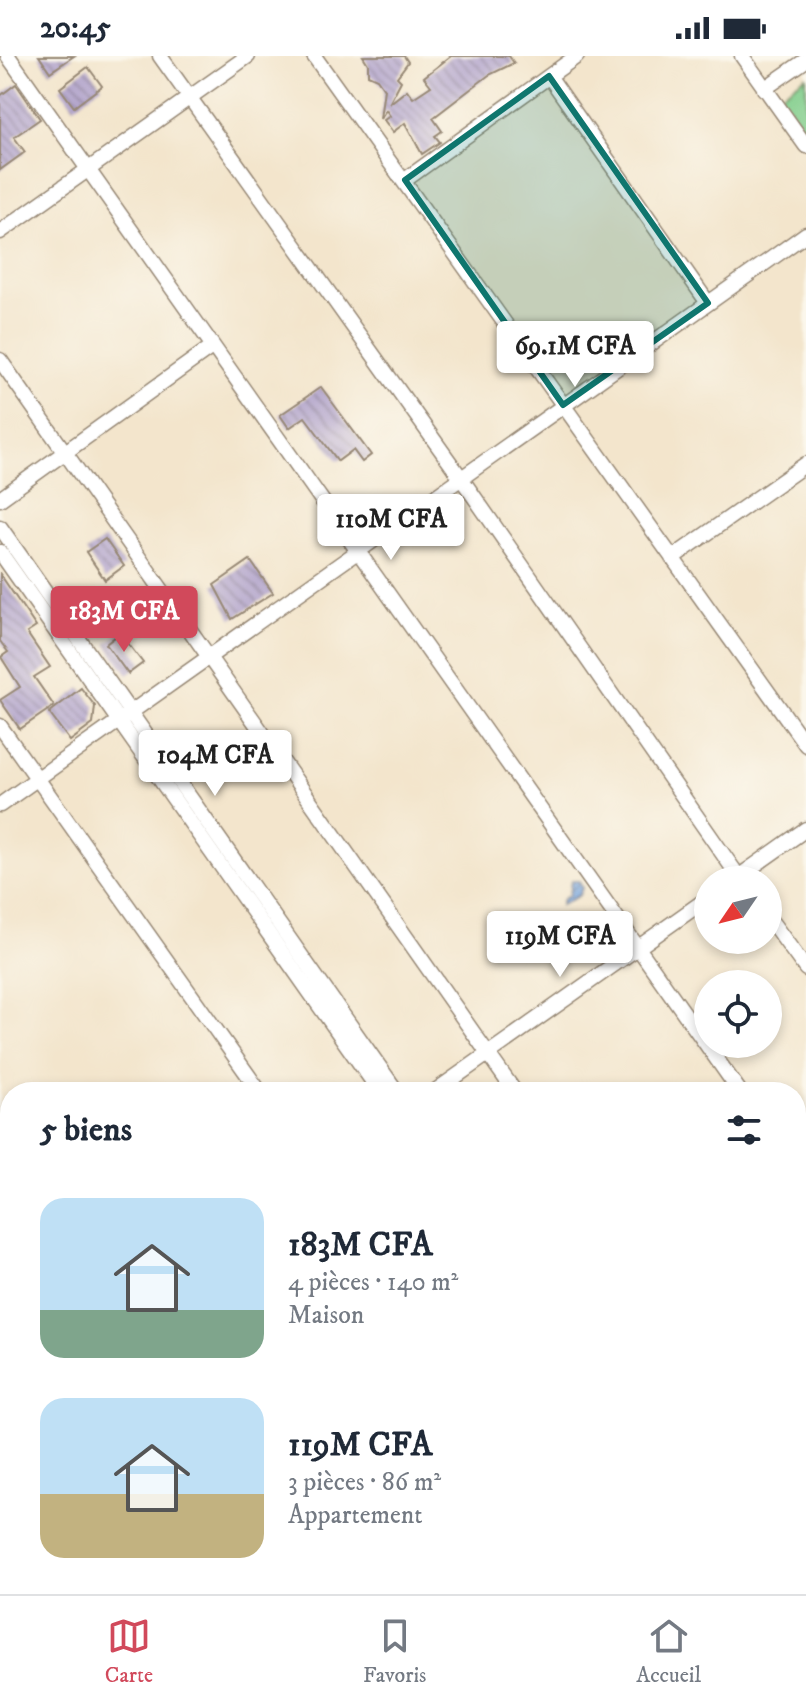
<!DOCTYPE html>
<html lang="fr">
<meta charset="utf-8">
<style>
:root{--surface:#fff;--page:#f6f6f7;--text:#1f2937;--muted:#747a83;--line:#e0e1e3;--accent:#d1495b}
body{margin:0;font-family:"IM FELL DW Pica",serif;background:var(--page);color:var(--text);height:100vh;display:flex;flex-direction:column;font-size:30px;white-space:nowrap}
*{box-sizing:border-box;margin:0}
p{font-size:26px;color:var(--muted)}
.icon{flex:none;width:44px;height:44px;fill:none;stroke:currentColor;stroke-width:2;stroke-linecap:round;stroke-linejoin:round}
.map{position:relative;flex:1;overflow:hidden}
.drawer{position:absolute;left:0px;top:1026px;width:806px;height:512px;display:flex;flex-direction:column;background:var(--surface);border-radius:32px 32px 0 0;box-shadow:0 4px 12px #0003}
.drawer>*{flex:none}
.needle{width:52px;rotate:235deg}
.buttons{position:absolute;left:694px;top:810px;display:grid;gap:16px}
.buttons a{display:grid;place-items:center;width:88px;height:88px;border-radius:50%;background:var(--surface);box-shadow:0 4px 12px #0003;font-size:40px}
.price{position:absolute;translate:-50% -68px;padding:0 18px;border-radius:8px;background:#fff;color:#222;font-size:26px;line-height:52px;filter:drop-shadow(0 2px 4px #0008)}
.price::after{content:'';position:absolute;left:50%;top:48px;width:24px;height:18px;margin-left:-12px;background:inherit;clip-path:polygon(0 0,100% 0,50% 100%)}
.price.on{background:var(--accent);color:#fff}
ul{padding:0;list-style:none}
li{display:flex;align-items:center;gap:24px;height:200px;padding:0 40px}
li span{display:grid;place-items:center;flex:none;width:224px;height:160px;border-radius:24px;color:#555}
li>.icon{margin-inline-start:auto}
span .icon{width:96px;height:96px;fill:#fffc;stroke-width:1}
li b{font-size:34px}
h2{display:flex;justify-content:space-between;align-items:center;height:96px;padding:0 40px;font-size:34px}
.status{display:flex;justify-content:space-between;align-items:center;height:56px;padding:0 40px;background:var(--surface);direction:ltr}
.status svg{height:22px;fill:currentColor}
.dock{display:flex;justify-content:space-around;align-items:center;height:112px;border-top:2px solid var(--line);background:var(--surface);font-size:22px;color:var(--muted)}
.dock a{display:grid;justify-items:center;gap:4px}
.dock .on{color:var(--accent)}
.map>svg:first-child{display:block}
</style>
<div class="status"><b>20:45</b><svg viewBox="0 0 49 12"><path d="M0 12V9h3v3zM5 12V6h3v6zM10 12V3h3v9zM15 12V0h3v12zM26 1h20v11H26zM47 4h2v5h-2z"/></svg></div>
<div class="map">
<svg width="806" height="1538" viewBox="0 0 806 1538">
<defs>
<pattern id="water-waves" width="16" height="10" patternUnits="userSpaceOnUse" patternTransform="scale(2)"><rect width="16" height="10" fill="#72a1dc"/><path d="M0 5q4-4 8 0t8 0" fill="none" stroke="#5f83b2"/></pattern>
<pattern id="building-back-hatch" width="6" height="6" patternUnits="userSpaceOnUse" patternTransform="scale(2)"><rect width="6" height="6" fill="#afa0ca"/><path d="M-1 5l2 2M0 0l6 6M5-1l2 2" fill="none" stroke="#9083a3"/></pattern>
</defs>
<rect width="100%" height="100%" fill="#fbf7ec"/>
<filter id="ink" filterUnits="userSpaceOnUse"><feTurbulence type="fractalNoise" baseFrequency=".0125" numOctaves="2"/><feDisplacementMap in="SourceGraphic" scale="16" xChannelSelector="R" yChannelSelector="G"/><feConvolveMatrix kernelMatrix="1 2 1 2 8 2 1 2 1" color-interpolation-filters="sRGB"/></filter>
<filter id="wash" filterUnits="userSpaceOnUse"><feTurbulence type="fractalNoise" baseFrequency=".006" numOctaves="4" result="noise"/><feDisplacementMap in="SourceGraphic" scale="32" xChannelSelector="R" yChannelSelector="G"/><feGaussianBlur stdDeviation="1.8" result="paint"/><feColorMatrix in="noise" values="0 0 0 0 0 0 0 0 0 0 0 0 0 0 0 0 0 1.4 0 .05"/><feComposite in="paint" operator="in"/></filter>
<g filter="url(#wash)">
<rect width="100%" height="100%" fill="#f3e5cc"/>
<path fill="#80cd8b" stroke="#5e7c54" stroke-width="2" d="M806 20V76L780 39Z"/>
<path fill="url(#water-waves)" stroke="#56667d" stroke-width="2" d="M571 825H579L582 832 579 839 561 849V845L569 839Z"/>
<g id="blocks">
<path fill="url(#building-back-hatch)" d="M39 0H74L50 16Z
M363 0H404L408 6 397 21 401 25 389 48 407 34 413 42 431 30 424 21 451 0H509L514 7 489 19 433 62 442 75 435 80 440 86 422 98 405 67 393 76 384 64 390 60 386 54 380 63 384 33 377 23 368 19V8Z
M88 11 102 30 74 51 60 32Z
M16 28 40 63 14 81 25 96 0 114V40Z
M321 331 371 399 362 406 353 394 338 405 305 361 289 372 280 359Z
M105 483 124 510 105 524 86 496Z
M250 504 273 537 232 563 214 529Z
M0 518 36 571 27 577 50 611 34 621 54 650 20 673 0 644 20 631 1 601 8 596 0 585Z
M120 577 143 607 128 618 106 588Z
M81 632 95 650 93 668 70 685 49 657Z
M806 1342V1380L796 1366V1349Z
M324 1528H350L358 1538H331Z
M513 1528H564L570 1538H497Z"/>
</g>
</g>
<g filter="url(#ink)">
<use href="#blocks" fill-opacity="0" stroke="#978875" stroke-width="2"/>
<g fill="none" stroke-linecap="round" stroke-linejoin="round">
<g stroke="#978875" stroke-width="17">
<path id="minor" d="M8 0 740 1036
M160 0 461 422 741 824
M314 0 806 689
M742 0 806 90
M549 20 708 247
M764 33 806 4
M405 124 577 0
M0 176 248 0
M0 304 515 1036
M0 443 213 290
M0 471 397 1036
M0 496 380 1036
M672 502 806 408
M0 670 260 1036
M0 749 806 178
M734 824 806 773
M768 861 806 913
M434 1036 708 842
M796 1114 806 1128
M0 1198 10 1212
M796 1312 806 1305
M0 1346 10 1338
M0 1420 10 1434
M796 1424 806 1437
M0 1470 10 1463
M78 1528 85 1538
M233 1528 240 1538
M388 1528 395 1538
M608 1528 615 1538
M730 1528 737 1538
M749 1528 756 1538
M477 1538 491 1528"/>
</g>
<use href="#minor" stroke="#fff" stroke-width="14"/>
</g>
</g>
<path fill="#0f766e" fill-opacity="0.2" stroke="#0f766e" stroke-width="6" stroke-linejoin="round" d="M549 20 708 247 563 349 405 124Z"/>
</svg>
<div class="buttons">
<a><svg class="needle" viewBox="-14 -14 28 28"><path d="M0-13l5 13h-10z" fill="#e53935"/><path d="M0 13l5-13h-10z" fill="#747a83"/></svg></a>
<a><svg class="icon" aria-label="locate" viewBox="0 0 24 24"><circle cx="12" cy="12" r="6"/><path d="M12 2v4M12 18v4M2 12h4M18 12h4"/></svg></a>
</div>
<b class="price" style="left:575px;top:333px">69.1M CFA</b>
<b class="price" style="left:391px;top:506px">110M CFA</b>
<b class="price on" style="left:124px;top:598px">183M CFA</b>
<b class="price" style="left:215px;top:742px">104M CFA</b>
<b class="price" style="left:560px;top:923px">119M CFA</b>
<section class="drawer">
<h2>5 biens<svg class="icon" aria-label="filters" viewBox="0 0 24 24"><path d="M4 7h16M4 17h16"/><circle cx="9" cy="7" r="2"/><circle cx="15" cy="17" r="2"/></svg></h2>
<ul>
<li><span style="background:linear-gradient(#bfe0f5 70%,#7fa58c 0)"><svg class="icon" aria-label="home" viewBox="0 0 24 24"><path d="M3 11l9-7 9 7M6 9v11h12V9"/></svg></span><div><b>183M CFA</b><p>4 pièces · 140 m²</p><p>Maison</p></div></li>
<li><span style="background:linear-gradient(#bfe0f5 60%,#c2b280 0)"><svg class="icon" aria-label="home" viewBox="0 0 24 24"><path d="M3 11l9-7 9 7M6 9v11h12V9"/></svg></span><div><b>119M CFA</b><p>3 pièces · 86 m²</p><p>Appartement</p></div></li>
</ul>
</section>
</div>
<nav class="dock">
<a class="on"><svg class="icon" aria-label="map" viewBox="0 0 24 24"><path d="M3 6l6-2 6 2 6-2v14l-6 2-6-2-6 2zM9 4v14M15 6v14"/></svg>Carte</a>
<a><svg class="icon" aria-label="saved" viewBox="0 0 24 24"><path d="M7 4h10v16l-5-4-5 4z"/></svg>Favoris</a>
<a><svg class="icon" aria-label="home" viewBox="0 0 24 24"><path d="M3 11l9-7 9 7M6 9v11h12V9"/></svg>Accueil</a>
</nav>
